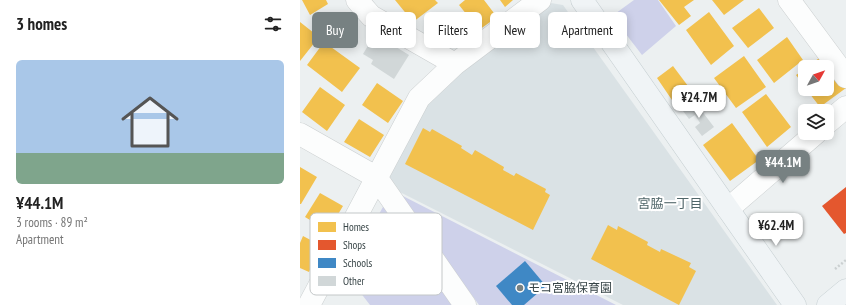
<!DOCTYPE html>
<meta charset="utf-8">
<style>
:root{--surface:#fff;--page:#f2f2f2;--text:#222;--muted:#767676;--line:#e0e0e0;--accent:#778182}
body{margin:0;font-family:"PT Sans Narrow","Noto Sans JP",sans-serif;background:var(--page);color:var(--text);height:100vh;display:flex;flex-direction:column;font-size:15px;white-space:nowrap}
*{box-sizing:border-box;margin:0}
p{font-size:13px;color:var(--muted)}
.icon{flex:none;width:22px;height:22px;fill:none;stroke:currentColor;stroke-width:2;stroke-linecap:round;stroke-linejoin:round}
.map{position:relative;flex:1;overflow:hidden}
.details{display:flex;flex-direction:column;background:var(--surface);width:300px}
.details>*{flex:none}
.hud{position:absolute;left:12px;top:12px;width:380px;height:36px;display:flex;gap:8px}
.needle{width:26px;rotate:50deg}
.buttons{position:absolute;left:498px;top:60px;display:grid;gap:8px}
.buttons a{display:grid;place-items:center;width:36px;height:36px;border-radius:6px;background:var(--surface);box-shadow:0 2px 10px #0003;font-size:20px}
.price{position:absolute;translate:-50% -34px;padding:0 9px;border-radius:8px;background:#fff;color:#222;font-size:13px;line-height:26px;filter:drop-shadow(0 1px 2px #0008)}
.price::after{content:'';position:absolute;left:50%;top:24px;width:12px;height:9px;margin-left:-6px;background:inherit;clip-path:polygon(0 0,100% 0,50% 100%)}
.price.active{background:var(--accent);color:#fff}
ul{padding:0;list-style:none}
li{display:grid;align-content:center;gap:8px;height:212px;padding:0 16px}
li+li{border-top:1px solid var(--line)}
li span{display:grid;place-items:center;height:124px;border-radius:6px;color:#555}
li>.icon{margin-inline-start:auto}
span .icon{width:72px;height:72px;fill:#fffc;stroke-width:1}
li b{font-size:17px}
h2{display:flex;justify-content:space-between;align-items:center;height:48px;padding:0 16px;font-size:17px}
.tag{padding:0 14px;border-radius:6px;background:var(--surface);box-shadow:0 2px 10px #0003;font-size:14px;line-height:36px}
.tag.active{background:var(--accent);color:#fff}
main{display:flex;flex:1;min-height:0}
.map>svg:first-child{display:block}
</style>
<main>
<section class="details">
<h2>3 homes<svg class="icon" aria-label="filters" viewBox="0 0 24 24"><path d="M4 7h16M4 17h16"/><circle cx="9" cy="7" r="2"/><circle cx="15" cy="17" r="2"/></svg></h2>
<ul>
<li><span style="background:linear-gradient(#a9c7e8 75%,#7fa58c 0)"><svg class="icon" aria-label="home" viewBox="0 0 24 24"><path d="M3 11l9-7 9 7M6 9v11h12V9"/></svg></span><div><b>¥44.1M</b><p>3 rooms · 89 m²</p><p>Apartment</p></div></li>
</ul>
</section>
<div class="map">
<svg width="546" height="305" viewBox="0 0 546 305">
<rect width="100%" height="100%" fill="#ecf0f1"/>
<path fill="#dae2e5" d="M251 3 263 5 477 305H323L88 186 87 172 113 122 135 93 153 77Z"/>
<path fill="#ced1ea" d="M334 0H358L376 26 342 55 312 16Z
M99 194 316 305H179Z
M89 196 158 305H70L46 274Z"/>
<path fill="#f2c14e" d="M2 0H26L28 4 10 15Z
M95 0H135L138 3 113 22Z
M165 0H184L197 17 179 30 159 5Z
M200 0H213L205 7Z
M359 0H394L384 7 391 16 379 25Z
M412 0H444L424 15Z
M459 8 474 28 448 48 432 28Z
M409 12 434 46 411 65 386 30Z
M0 22 19 37 0 61Z
M487 37 503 60 474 83 457 60Z
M24 42 60 68 42 92 7 65Z
M444 56 466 87 436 108 414 78Z
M522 56 546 88 520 107 506 89H527V67H507Z
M373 66 391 90 374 103 357 78Z
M505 69V87L496 75Z
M77 83 103 101 88 123 62 105Z
M20 87 45 105 27 131 2 112Z
M466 94 491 127 467 147 442 112Z
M59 119 84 135 70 157 44 142Z
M432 123 459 160 430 181 403 145Z
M123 128 130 132 132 129 162 146 161 148 172 155 175 150 204 167 203 170 214 176 216 173 246 189 245 192 250 195 233 230 105 164Z
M0 167 17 177 1 204H0Z
M20 193 43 206 28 231 5 217Z
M308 225 317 230 318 226 348 242 347 245 360 252 361 249 391 263 389 267 396 271 379 305 291 259Z
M3 236 22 246 9 272 0 268V243Z"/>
<path fill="#e4572e" d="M546 187V233L544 234 522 206Z"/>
<path fill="#3f88c5" d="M225 261 246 286 224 305H212L196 286Z"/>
<path fill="#d1d7d8" d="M75 34 109 55 94 79 71 64 73 60 63 54Z
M395 102 414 127 402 136 395 127 400 123 395 115 389 119 383 111Z"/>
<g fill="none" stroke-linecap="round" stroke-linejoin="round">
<g stroke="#cacecf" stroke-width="23">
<path id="street" d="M57 0 71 16 155 64
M489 0 546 77
M527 123 546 107
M0 134 76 177 165 305
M428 209 516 133
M9 305 119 98 155 64 240 0"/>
</g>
<g stroke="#c5ced1" stroke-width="23">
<path id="secondary" d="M282 0 495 305
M528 305 546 290"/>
</g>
<path stroke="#cbd0d1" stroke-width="2.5" stroke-dasharray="2 2" stroke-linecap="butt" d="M535 269 546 260"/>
<use href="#street" stroke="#fcfdfd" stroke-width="22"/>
<use href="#secondary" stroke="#f0f4f6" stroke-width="22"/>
</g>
<circle fill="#778182" stroke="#fff" stroke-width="1.5" cx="220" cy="288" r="4"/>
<g text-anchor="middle" stroke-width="4" stroke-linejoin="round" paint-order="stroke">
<g font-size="12" fill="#384547" stroke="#fff" text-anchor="start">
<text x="228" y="292">モコ宮脇保育園</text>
</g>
<g font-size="13" fill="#506669" stroke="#fff">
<text x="370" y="208">宮脇一丁目</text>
</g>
</g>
<rect x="10" y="213" width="132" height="82" rx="6" fill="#fff" stroke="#c3c7c8" stroke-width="1"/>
<rect x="18" y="222" width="18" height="10" fill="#f2c14e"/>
<rect x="18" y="240" width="18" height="10" fill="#e4572e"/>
<rect x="18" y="258" width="18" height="10" fill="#3f88c5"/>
<rect x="18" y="276" width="18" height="10" fill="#d1d7d8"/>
<g font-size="11" fill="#384547">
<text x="43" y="231">Homes</text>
<text x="43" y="249">Shops</text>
<text x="43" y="267">Schools</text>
<text x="43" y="285">Other</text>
</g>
</svg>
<div class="buttons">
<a><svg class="needle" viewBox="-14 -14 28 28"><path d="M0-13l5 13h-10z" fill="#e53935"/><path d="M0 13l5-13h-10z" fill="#767676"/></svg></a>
<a><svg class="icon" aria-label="layers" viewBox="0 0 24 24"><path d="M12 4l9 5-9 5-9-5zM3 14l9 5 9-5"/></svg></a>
</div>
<b class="price" style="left:399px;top:119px">¥24.7M</b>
<b class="price active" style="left:483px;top:184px">¥44.1M</b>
<b class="price" style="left:476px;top:247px">¥62.4M</b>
<div class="hud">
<a class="tag active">Buy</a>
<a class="tag">Rent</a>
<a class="tag">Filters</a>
<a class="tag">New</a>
<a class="tag">Apartment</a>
</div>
</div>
</main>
